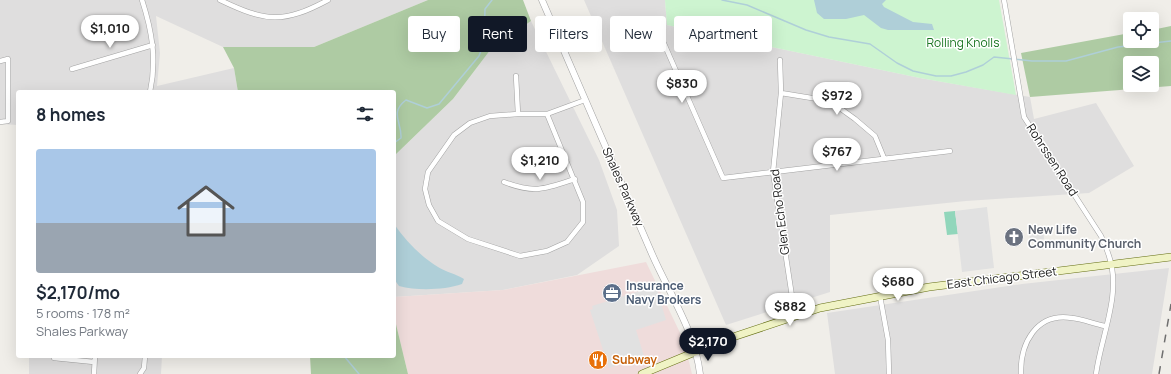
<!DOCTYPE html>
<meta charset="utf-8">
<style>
:root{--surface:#fff;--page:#f2f2f3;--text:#1f2937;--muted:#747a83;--accent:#111827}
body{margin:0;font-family:Manrope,sans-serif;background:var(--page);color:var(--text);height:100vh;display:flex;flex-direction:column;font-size:15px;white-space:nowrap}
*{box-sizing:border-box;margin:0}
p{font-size:13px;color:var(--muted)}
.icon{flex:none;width:22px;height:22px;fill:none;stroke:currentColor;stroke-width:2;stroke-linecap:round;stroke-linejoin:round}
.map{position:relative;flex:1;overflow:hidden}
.drawer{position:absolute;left:16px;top:90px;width:380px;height:268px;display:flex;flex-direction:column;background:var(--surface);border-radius:4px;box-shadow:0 4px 16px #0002}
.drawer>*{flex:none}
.guide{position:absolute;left:408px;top:16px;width:380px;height:36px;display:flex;gap:8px}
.buttons{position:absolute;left:1123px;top:12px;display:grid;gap:8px}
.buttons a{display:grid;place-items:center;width:36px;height:36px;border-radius:4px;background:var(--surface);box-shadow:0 4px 16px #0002;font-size:20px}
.price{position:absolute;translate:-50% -34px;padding:0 9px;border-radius:14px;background:#fff;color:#222;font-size:13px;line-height:26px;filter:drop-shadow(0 1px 2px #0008)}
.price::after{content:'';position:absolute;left:50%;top:24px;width:12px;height:9px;margin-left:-6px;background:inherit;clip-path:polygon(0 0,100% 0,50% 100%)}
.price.current{background:var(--accent);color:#fff}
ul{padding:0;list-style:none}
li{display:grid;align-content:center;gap:8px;height:212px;padding:0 20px}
li span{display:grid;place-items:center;height:124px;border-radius:4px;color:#555}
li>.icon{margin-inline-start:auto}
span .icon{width:72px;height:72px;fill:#fffc;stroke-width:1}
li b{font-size:17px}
h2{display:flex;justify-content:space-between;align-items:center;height:48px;padding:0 20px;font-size:17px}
.pill{padding:0 14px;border-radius:4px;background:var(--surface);box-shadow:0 4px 16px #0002;font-size:14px;line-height:36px}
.pill.current{background:var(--accent);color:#fff}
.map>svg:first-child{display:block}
</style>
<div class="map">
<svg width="1171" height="374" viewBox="0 0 1171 374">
<rect width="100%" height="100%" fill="#f0eee9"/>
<path fill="#dfdede" d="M0 0H428L314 47H223L156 16 160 53 157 86 234 68 238 92H18V125L0 124Z
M584 0H665L667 25 920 78 1030 97 1034 119 1096 103 1134 166 1089 193 966 201 830 215V292L726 325Z
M531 21 599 160 617 210 619 246 577 275 503 290 394 297V156L453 99 491 49Z
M1169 268 1152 374H835L827 313 1022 284Z
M29 356H162L161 374H29Z"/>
<path fill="#efdcdb" d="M646 262 684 341 692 374H408L394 316V297L503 290Z"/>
<path fill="#aecba3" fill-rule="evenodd" d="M428 0H523L531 21 491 49 453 99 394 156V92H238L234 68 223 47H314Z
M1171 26V86L1030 97 1021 53 1130 33V41H1152V30ZM1130 63H1152V85H1130Z
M394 316 408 374H311L310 356H394Z"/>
<path fill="#cdf4d0" d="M665 0H999L1016 95 920 78 667 25Z"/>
<path fill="#91d6bb" d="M955 211 958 234 947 235 944 212Z"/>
<path fill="#e1e1e1" d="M987 207 994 268 962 272 955 211Z
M1043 227 1044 239 1030 240 1029 228Z
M656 286 666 320 636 330 644 356 609 368 590 310 593 309 592 306Z"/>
<path fill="#afcfd8" d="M814 0H886L882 4 884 7 913 22 932 24 934 30H888L881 28 864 15 846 19H824L817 13Z
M394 224C406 241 420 256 438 267 446 272 456 274 464 279L462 284C444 290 418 291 399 286L394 279Z"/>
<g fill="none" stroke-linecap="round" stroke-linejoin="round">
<path stroke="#afcfd8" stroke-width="1.5" d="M722 0 747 5 806 30 829 37 870 44 897 63 913 71 936 76H951L966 72 983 65 994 57 1032 61H1066L1118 47 1171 41
M394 143 401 138C402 122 389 113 406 100L427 108 439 104 479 56 484 43 485 9 492 0
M344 356 359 374"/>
<g stroke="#a2a2a2" stroke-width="5.5">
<path id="minor" d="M142 0C152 31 157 60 150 92
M220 0C266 22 283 24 328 0
M1004 0 1024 117 1101 236C1104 242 1107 249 1109 256 1122 294 1101 336 1096 374
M655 23 723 178 950 151
M780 60 781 93 773 172 795 316
M0 61 8 59V121L0 122
M72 69 153 45
M516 76 518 114
M781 93 830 101 855 119 875 136 884 158
M518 114H547L583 202V222L567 242 547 251 520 256 468 239 438 221 429 205 425 189 428 172 454 135 470 123 490 116Z
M547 114 585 100
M504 182C535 194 545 189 575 179
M880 296 888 340 889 374
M54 358 94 362
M94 374 95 356
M140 374 144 368 145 356
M1021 374C1020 344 1036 312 1072 318 1083 319 1094 324 1105 326"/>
</g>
<g stroke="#a2a2a2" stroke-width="7">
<path id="tertiary" d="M542 0C579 84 615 169 652 254 669 293 695 331 700 374"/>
</g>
<g stroke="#646e13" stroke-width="8">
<path id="secondary" d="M642 374 724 340 820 308 929 287 1171 257"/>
</g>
<use href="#minor" stroke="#fff" stroke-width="4.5"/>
<use href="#tertiary" stroke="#fff" stroke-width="6"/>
<use href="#secondary" stroke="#f0f3c5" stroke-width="7"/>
<path stroke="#6f6f6f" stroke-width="1.5" stroke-dasharray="8 8" stroke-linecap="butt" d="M1159 374 1171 304"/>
</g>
<defs>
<g id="church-disc" transform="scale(1)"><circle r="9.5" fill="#6b7280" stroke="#fff"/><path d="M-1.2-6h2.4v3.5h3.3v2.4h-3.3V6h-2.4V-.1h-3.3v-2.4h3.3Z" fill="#fff"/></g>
<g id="office-disc" transform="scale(1)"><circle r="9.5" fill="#5c6f8a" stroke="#fff"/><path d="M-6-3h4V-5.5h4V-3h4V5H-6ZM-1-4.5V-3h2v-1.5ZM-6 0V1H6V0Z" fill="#fff"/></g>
<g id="restaurant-disc" transform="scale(1)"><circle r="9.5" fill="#e8710a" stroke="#fff"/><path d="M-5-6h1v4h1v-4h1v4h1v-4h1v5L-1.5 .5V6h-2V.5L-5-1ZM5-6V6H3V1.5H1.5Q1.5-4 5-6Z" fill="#fff"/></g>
</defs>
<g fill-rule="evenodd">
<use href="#church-disc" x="1014" y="237"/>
<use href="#office-disc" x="612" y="293"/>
<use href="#restaurant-disc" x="598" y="360"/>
</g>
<g text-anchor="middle" stroke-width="3" stroke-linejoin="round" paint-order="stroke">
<g font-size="12" fill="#197521" stroke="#fff">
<text x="963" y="47">Rolling Knolls</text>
</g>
<g font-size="12" fill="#212121" stroke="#fff">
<text transform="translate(1052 160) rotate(57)" y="4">Rohrssen Road</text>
<text transform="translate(623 187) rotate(66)" y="4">Shales Parkway</text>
<text transform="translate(780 212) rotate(-97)" y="4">Glen Echo Road</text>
<text transform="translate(1002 278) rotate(-7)" y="4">East Chicago Street</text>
</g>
<g font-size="12" font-weight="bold" fill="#5b616d" stroke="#fff" text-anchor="start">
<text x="1028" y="234">New Life<tspan x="1028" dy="14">Community Church</tspan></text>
</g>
<g font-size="12" font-weight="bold" fill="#4e5e75" stroke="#fff" text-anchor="start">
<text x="626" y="290">Insurance<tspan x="626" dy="14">Navy Brokers</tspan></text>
</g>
<g font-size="12" font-weight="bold" fill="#c56008" stroke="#fff" text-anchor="start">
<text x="612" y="364">Subway</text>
</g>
</g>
</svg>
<div class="buttons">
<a><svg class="icon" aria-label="locate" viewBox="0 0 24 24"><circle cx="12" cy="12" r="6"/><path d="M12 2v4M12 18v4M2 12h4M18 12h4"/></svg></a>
<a><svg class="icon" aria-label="layers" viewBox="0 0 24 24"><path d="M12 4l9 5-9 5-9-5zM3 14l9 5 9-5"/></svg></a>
</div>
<b class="price" style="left:110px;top:49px">$1,010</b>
<b class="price" style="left:682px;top:104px">$830</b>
<b class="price" style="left:837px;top:116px">$972</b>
<b class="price" style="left:837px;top:172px">$767</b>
<b class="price" style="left:540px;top:181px">$1,210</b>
<b class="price" style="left:898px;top:302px">$680</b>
<b class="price" style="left:790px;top:327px">$882</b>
<b class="price current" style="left:708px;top:362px">$2,170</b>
<div class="guide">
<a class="pill">Buy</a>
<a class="pill current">Rent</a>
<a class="pill">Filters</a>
<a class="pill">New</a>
<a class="pill">Apartment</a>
</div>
<section class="drawer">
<h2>8 homes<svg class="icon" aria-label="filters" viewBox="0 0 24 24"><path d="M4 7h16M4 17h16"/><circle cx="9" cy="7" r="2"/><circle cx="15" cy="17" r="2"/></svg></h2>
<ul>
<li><span style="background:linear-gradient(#a9c7e8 60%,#9aa5b1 0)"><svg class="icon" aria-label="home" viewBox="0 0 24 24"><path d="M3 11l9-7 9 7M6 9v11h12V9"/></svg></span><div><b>$2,170/mo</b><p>5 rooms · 178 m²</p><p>Shales Parkway</p></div></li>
</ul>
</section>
</div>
